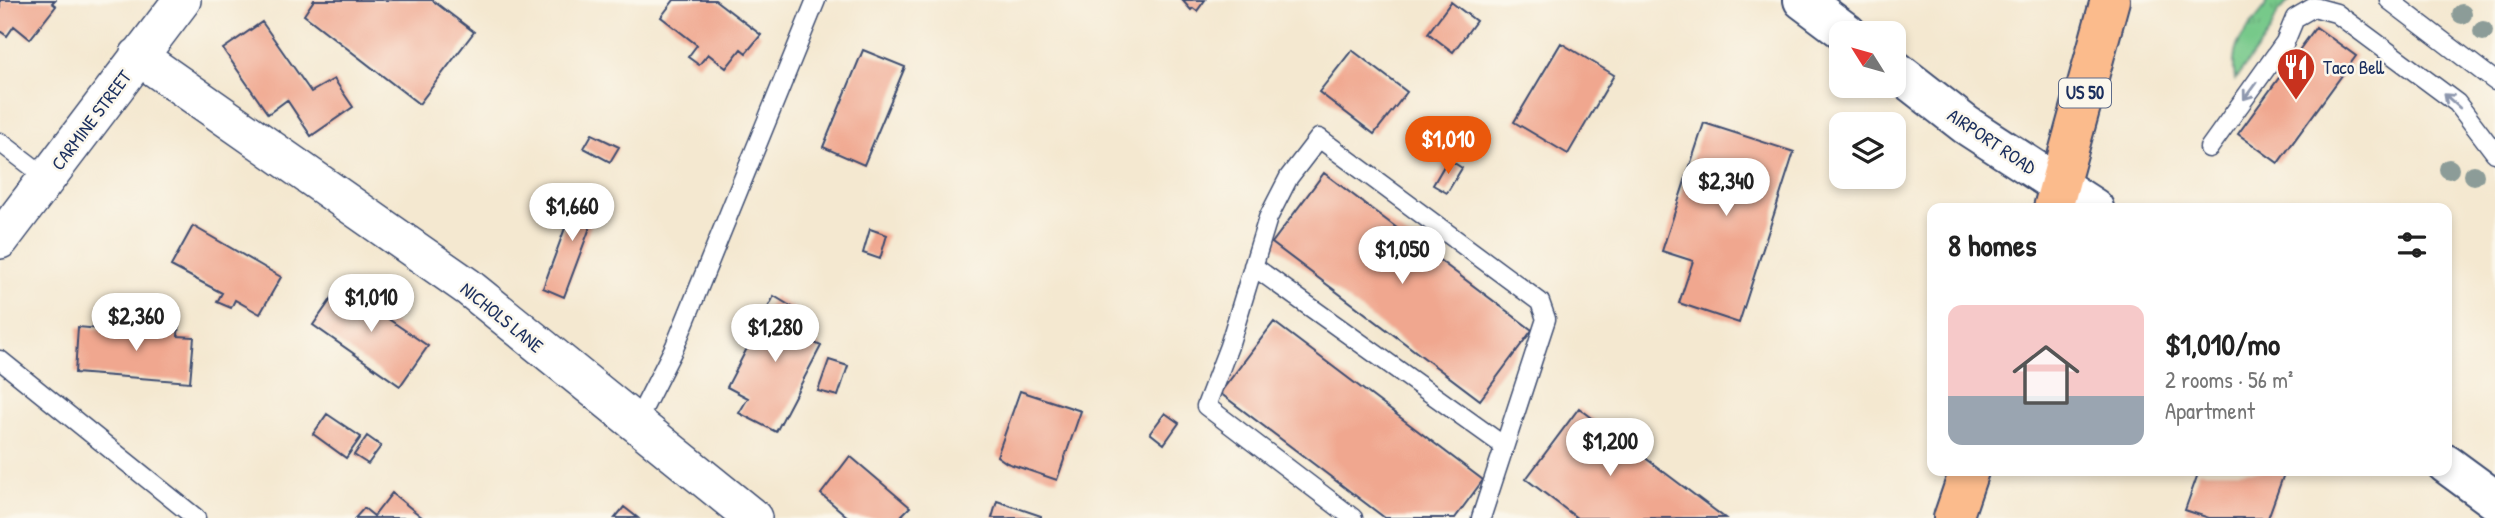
<!DOCTYPE html>
<meta charset="utf-8">
<style>
:root{--surface:#fff;--page:#f6f6f6;--text:#222;--muted:#767676;--line:#e0e0e0;--accent:#ea580c}
body{margin:0;font-family:"Patrick Hand",sans-serif;background:var(--page);color:var(--text);height:100vh;display:flex;flex-direction:column;font-size:26px;white-space:nowrap}
*{box-sizing:border-box;margin:0}
p{font-size:23px;color:var(--muted)}
.icon{flex:none;width:38px;height:38px;fill:none;stroke:currentColor;stroke-width:2;stroke-linecap:round;stroke-linejoin:round}
.map{position:relative;flex:1;overflow:hidden}
.details{position:absolute;left:1927px;top:203px;width:525px;height:273px;display:flex;flex-direction:column;background:var(--surface);border-radius:14px;box-shadow:0 4px 10px #0003}
.details>*{flex:none}
.needle{width:46px;rotate:307deg}
.buttons{position:absolute;left:1829px;top:21px;display:grid;gap:14px}
.buttons a{display:grid;place-items:center;width:77px;height:77px;border-radius:14px;background:var(--surface);box-shadow:0 4px 10px #0003;font-size:35px}
.price{position:absolute;translate:-50% -60px;padding:0 16px;border-radius:24px;background:#fff;color:#222;font-size:23px;line-height:46px;filter:drop-shadow(0 2px 4px #0008)}
.price::after{content:'';position:absolute;left:50%;top:42px;width:21px;height:16px;margin-left:-10px;background:inherit;clip-path:polygon(0 0,100% 0,50% 100%)}
.price.on{background:var(--accent);color:#fff}
ul{padding:0;list-style:none}
li{display:flex;align-items:center;gap:21px;height:175px;padding:0 21px}
li+li{border-top:2px solid var(--line)}
li span{display:grid;place-items:center;flex:none;width:196px;height:140px;border-radius:14px;color:#555}
li>.icon{margin-inline-start:auto}
span .icon{width:84px;height:84px;fill:#fffc;stroke-width:1}
li b{font-size:30px}
h2{display:flex;justify-content:space-between;align-items:center;height:84px;padding:0 21px;font-size:30px}
.map>svg:first-child{display:block}
</style>
<div class="map">
<svg width="2495" height="518" viewBox="0 0 2495 518">
<defs>
<pattern id="grass-tufts" width="24" height="20" patternUnits="userSpaceOnUse" patternTransform="scale(1.75)"><rect width="24" height="20" fill="#77c98a"/><path d="M3 7l-1-3M5 7V3M7 7l1-3M15 17l-1-3M17 17v-4M19 17l1-3" fill="none" stroke="#61a474"/></pattern>
</defs>
<rect width="100%" height="100%" fill="#fbf7ec"/>
<filter id="ink" filterUnits="userSpaceOnUse"><feTurbulence type="fractalNoise" baseFrequency=".0143" numOctaves="2"/><feDisplacementMap in="SourceGraphic" scale="14" xChannelSelector="R" yChannelSelector="G"/><feConvolveMatrix kernelMatrix="1 2 1 2 8 2 1 2 1" color-interpolation-filters="sRGB"/></filter>
<filter id="wash" filterUnits="userSpaceOnUse"><feTurbulence type="fractalNoise" baseFrequency=".00686" numOctaves="4" result="noise"/><feDisplacementMap in="SourceGraphic" scale="28" xChannelSelector="R" yChannelSelector="G"/><feGaussianBlur stdDeviation="1.57" result="paint"/><feColorMatrix in="noise" values="0 0 0 0 0 0 0 0 0 0 0 0 0 0 0 0 0 1.4 0 .05"/><feComposite in="paint" operator="in"/></filter>
<g filter="url(#wash)">
<rect width="100%" height="100%" fill="#f4e8d0"/>
<path fill="url(#grass-tufts)" stroke="#497c74" stroke-width="2" d="M2267 0H2290L2277 14 2270 32 2235 80C2229 42 2245 34 2265 7Z"/>
<g id="blocks">
<path fill="#f0a78f" d="M0 0H55L52 3 56 6 30 39 14 26 7 36 0 31Z
M314 0H432L474 32 419 104 304 15Z
M674 0H715L761 35 746 53 741 49 726 68 708 54 699 65 688 57 697 45 661 17Z
M1182 0H1205L1197 11 1193 8 1191 10Z
M1451 2 1476 21 1453 52 1428 33Z
M262 22 311 92 334 79 353 107 311 136 287 100 268 114 223 49Z
M2316 27 2356 56 2278 163 2238 134Z
M1561 43 1614 75 1568 154 1514 122Z
M863 50 905 67 864 165 823 147Z
M1352 50 1407 92 1374 134 1319 92Z
M1704 123 1794 152 1739 323 1679 303 1693 261 1662 251Z
M592 134 619 147 610 162 584 148Z
M1448 159 1462 168 1447 193 1433 185Z
M1324 173 1532 330 1480 400 1272 243Z
M579 190 601 198 564 297 543 288Z
M193 226 281 277 260 314 235 300 231 308 217 302 222 293 171 266Z
M870 229 887 235 880 259 863 253Z
M341 285 368 305 376 293 395 306 387 318 428 346 400 386 313 325Z
M774 296 815 321 806 339 821 346 776 432 739 413 748 398 727 387Z
M159 321 179 322 178 336 194 337 190 382 75 373 78 327 159 334Z
M1274 322 1483 480 1455 518H1385L1220 393Z
M829 360 848 366 838 396 818 391Z
M1020 391 1081 411 1057 480 1007 463 997 456Z
M1579 408 1725 518H1577L1526 479Z
M1165 413 1179 423 1164 444 1150 433Z
M327 414 361 437 346 458 313 434Z
M367 436 381 446 368 464 354 455Z
M850 456 910 507 902 515 906 518H849L821 494Z
M2199 471H2285L2268 518H2209L2185 510Z
M392 493 423 518H355L364 508 374 516Z
M997 501 1041 516V518H992Z
M624 507 638 518H615Z"/>
</g>
</g>
<g filter="url(#ink)">
<use href="#blocks" fill-opacity="0" stroke="#3c4b6f" stroke-width="2"/>
<g fill="none" stroke-linecap="round" stroke-linejoin="round">
<g stroke="#3c4b6f" stroke-width="21">
<path id="service" d="M2389 0 2495 81
M0 142 47 178
M2209 148 2285 42 2295 18 2314 7 2336 13 2457 103 2495 153
M1253 266 1504 446
M0 360 196 518
M635 425 675 346 816 0
M1353 518 1206 406 1229 346 1268 218 1289 177 1319 138 1540 302 1546 319 1481 518"/>
</g>
<g stroke="#3c4b6f" stroke-width="40">
<path id="minor" d="M138 56 468 287 753 518
M0 240 182 0"/>
</g>
<g stroke="#3c4b6f" stroke-width="42">
<path id="tertiary" d="M1803 0 1847 33
M1894 69 1966 125 2094 208
M2446 464 2495 500"/>
</g>
<g stroke="#3c4b6f" stroke-width="42">
<path id="trunk" d="M2053 208 2110 0
M1953 518 1969 471"/>
</g>
<use href="#service" stroke="#fff" stroke-width="18"/>
<use href="#minor" stroke="#fff" stroke-width="37"/>
<use href="#tertiary" stroke="#fff" stroke-width="38"/>
<use href="#trunk" stroke="#fbbb8c" stroke-width="38"/>
</g>
<g fill="#8c9c98">
<circle cx="2462" cy="14" r="10"/>
<circle cx="2483" cy="31" r="10"/>
<circle cx="2449" cy="169" r="10"/>
<circle cx="2474" cy="175" r="10"/>
</g>
<defs><path id="oneway-shaft" d="M-6 0H5M1.5-3L5.5 0L1.5 3" fill="none" stroke-width="1.6" stroke-linecap="round" stroke-linejoin="round" transform="scale(1.75)"/></defs>
<g stroke="#8d97ae">
<use href="#oneway-shaft" transform="translate(2250 91) rotate(126)"/>
<use href="#oneway-shaft" transform="translate(2452 101) rotate(-138)"/>
</g>
</g>
<defs>
<g id="restaurant-pin" transform="scale(2.0125)"><path d="M0 17L-7.5 6A9.5 9.5 0 1 1 7.5 6Z" fill="#c8321e" stroke="#fbf7ec"/><path d="M-5-6h1v4h1v-4h1v4h1v-4h1v5L-1.5 .5V6h-2V.5L-5-1ZM5-6V6H3V1.5H1.5Q1.5-4 5-6Z" fill="#fff"/></g>
</defs>
<g fill-rule="evenodd">
<use href="#restaurant-pin" x="2296" y="67"/>
</g>
<g text-anchor="middle" stroke-width="5" stroke-linejoin="round" paint-order="stroke">
<rect fill="#fbf7ec" stroke="#5e6b89" stroke-width="2" x="2059" y="78.5" width="52" height="29" rx="5"/>
<g font-size="18" font-weight="bold" fill="#1b2f5e">
<text x="2085" y="99">US 50</text>
</g>
<g font-size="19" fill="#1b2f5e" stroke="#fbf7ec" text-anchor="start">
<text x="2323" y="74">Taco Bell</text>
</g>
<g font-size="19" fill="#1b2f5e" stroke="#fbf7ec">
<text transform="translate(91 120) rotate(-53)" y="7">CARMINE STREET</text>
<text transform="translate(1992 141) rotate(34)" y="7">AIRPORT ROAD</text>
<text transform="translate(502 317) rotate(39)" y="7">NICHOLS LANE</text>
</g>
</g>
</svg>
<div class="buttons">
<a><svg class="needle" viewBox="-14 -14 28 28"><path d="M0-13l5 13h-10z" fill="#e53935"/><path d="M0 13l5-13h-10z" fill="#767676"/></svg></a>
<a><svg class="icon" aria-label="layers" viewBox="0 0 24 24"><path d="M12 4l9 5-9 5-9-5zM3 14l9 5 9-5"/></svg></a>
</div>
<b class="price on" style="left:1448px;top:176px">$1,010</b>
<b class="price" style="left:1726px;top:218px">$2,340</b>
<b class="price" style="left:572px;top:243px">$1,660</b>
<b class="price" style="left:1402px;top:286px">$1,050</b>
<b class="price" style="left:371px;top:334px">$1,010</b>
<b class="price" style="left:136px;top:353px">$2,360</b>
<b class="price" style="left:775px;top:364px">$1,280</b>
<b class="price" style="left:1610px;top:478px">$1,200</b>
<section class="details">
<h2>8 homes<svg class="icon" aria-label="filters" viewBox="0 0 24 24"><path d="M4 7h16M4 17h16"/><circle cx="9" cy="7" r="2"/><circle cx="15" cy="17" r="2"/></svg></h2>
<ul>
<li><span style="background:linear-gradient(#f6c9c9 65%,#9aa5b1 0)"><svg class="icon" aria-label="home" viewBox="0 0 24 24"><path d="M3 11l9-7 9 7M6 9v11h12V9"/></svg></span><div><b>$1,010/mo</b><p>2 rooms · 56 m²</p><p>Apartment</p></div></li>
</ul>
</section>
</div>
